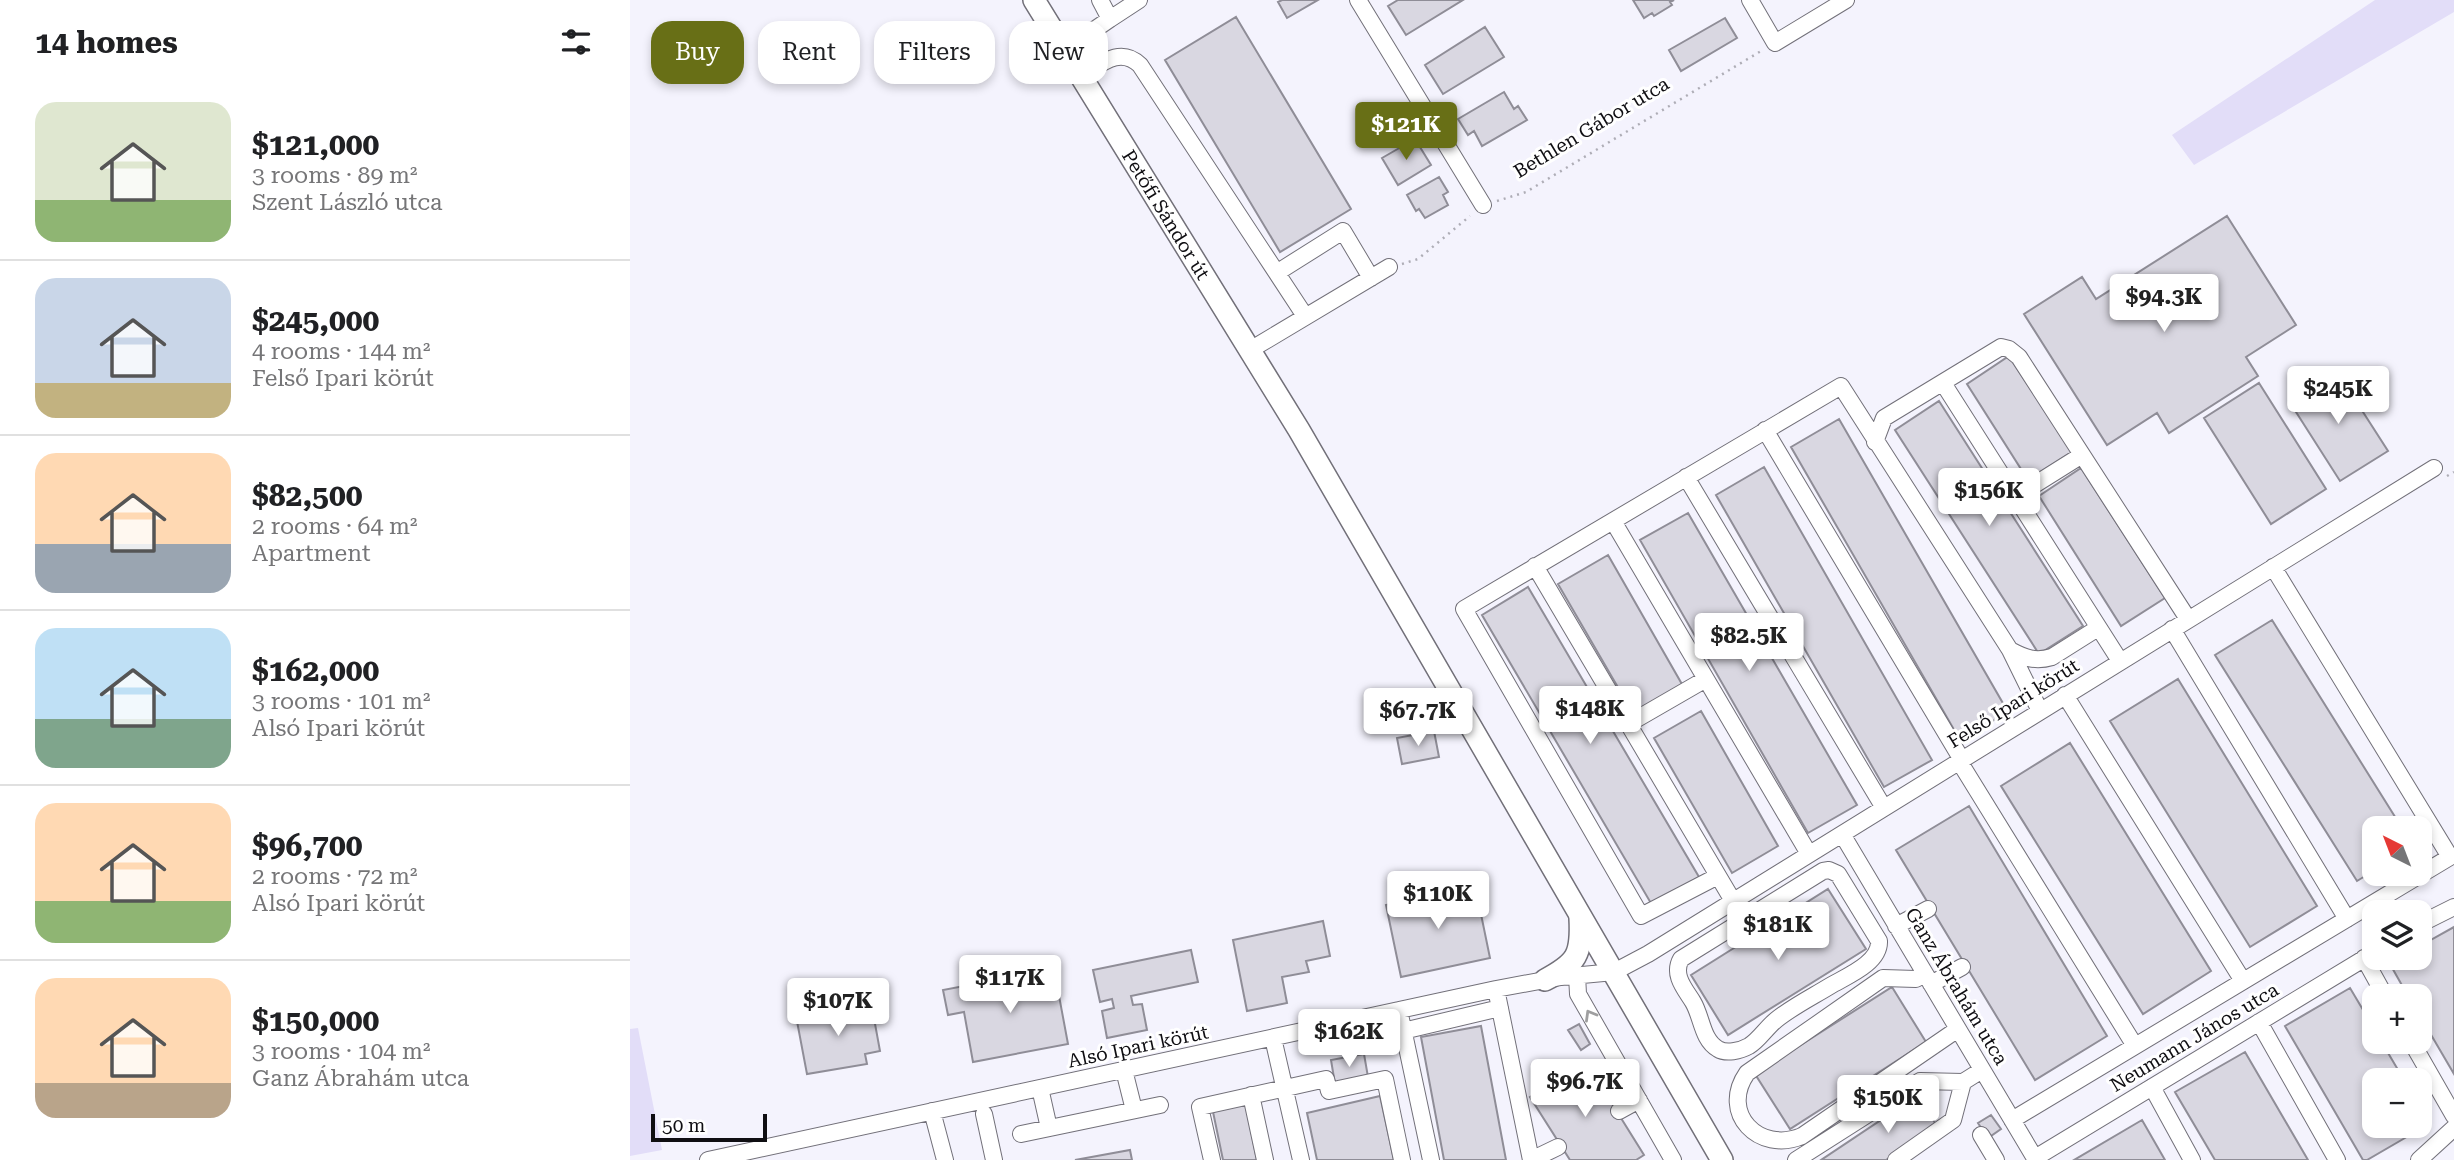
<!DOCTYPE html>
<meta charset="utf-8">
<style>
:root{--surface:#fff;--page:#f6f6f6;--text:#202124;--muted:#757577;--line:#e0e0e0;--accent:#686f16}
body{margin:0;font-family:"Roboto Serif",serif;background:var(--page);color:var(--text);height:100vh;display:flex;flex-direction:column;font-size:26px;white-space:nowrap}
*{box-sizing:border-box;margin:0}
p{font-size:23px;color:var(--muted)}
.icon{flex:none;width:38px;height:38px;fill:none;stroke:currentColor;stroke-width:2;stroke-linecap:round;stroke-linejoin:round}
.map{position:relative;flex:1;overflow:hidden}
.details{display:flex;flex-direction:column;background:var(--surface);width:630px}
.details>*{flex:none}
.top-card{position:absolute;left:21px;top:21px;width:665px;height:63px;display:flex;gap:14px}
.needle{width:46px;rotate:318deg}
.fabs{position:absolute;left:1732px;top:816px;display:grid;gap:14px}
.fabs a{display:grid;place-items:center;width:70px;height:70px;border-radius:14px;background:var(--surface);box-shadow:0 4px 10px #0003;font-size:35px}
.scale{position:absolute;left:21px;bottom:18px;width:116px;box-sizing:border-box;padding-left:7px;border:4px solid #0f0e12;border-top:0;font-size:19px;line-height:24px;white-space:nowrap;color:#0f0e12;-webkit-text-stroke:5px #fff;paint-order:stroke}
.price{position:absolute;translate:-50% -60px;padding:0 16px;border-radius:7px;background:#fff;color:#222;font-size:23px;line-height:46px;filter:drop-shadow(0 2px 4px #0008)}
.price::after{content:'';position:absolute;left:50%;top:42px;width:21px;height:16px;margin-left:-10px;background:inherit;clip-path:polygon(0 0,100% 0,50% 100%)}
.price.on{background:var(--accent);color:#fff}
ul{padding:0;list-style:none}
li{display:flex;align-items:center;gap:21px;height:175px;padding:0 35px}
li+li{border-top:2px solid var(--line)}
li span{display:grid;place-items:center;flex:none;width:196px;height:140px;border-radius:21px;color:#555}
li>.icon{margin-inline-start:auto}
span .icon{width:84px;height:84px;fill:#fffc;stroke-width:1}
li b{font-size:30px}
h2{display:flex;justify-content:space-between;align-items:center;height:84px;padding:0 35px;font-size:30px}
.pill{padding:0 24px;border-radius:21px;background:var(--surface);box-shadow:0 4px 10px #0003;font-size:24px;line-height:63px}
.pill.on{background:var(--accent);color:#fff}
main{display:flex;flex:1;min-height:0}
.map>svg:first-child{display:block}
</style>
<main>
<section class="details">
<h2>14 homes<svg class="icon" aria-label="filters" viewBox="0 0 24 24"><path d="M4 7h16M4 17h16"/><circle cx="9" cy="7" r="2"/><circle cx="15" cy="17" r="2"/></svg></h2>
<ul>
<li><span style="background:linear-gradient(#dfe7d0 70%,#8fb573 0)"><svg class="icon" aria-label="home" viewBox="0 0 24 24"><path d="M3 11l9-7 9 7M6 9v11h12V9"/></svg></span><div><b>$121,000</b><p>3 rooms · 89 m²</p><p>Szent László utca</p></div></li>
<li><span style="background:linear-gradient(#c9d6e8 75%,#c2b280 0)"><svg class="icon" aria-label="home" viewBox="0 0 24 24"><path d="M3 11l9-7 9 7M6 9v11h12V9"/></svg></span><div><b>$245,000</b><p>4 rooms · 144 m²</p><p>Felső Ipari körút</p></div></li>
<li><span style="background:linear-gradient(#ffd9b3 65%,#9aa5b1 0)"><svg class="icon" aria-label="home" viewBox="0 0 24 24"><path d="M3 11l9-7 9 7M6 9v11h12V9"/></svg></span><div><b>$82,500</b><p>2 rooms · 64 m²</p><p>Apartment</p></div></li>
<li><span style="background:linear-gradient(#bfe0f5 65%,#7fa58c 0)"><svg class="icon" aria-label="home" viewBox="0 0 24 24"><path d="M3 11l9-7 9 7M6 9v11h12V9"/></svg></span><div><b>$162,000</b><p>3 rooms · 101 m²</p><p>Alsó Ipari körút</p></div></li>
<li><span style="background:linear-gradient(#ffd9b3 70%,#8fb573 0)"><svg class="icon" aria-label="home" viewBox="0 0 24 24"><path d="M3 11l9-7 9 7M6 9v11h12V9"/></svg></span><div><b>$96,700</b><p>2 rooms · 72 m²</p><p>Alsó Ipari körút</p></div></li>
<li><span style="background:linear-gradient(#ffd9b3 75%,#b9a48a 0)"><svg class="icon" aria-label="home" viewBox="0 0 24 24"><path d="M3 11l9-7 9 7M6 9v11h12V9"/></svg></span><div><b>$150,000</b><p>3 rooms · 104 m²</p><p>Ganz Ábrahám utca</p></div></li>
</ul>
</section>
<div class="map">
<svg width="1824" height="1160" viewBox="0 0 1824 1160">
<rect width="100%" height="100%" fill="#f4f3fd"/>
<path fill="#e2ddf8" d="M1745 0H1824V12L1564 165 1542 135Z
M8 1028 32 1150 0 1156V1029Z"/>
<path fill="#d9d7e1" stroke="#8f8d97" stroke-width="2" d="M652 0H688L657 18 648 2Z
M768 0H833L776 35 758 6Z
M1003 0H1044L1040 2 1042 5 1024 16 1022 13 1014 18Z
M606 17 721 209 650 252 535 60Z
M1095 18 1107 38 1051 71 1039 50Z
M855 27 874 57 813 94 795 65Z
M874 92 884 109 888 106 897 120 852 146 844 131 838 135 828 119Z
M785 139 801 165 768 185 752 158Z
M809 177 818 192 813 195 818 205 795 218 789 209 786 211 777 195Z
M1597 216 1666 325 1616 357 1628 376 1539 433 1527 413 1477 445 1394 314 1452 277 1466 299Z
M1379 356 1442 452 1398 480 1337 384Z
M1706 370 1758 451 1710 481 1659 401Z
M1629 383 1696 489 1641 524 1574 418Z
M1309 401 1453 626 1409 654 1265 430Z
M1209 419 1378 712 1330 740 1161 447Z
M1134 467 1302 760 1254 787 1086 495Z
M1451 468 1535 598 1491 626 1409 496Z
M1058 513 1227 805 1178 833 1010 540Z
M978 555 1053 686 1004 715 928 584Z
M898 587 1069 877 1022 905 852 615Z
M1642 620 1772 828H1745V870L1727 881 1585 655Z
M1548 679 1687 906 1620 947 1480 721Z
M1071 711 1148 846 1102 873 1024 738Z
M804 731 809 757 772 764 767 738Z
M1440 743 1581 971 1513 1014 1371 786Z
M1339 806 1477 1036 1405 1080 1266 850Z
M845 885 860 958 771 977 756 905Z
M1198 889 1236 949 1098 1035 1061 975Z
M693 921 700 956 676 961 679 972 652 977 657 1003 617 1011 603 940Z
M1824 927V1074L1790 1016V996H1778L1760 964 1772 957H1790V946Z
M561 950 568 982 501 996 503 1005 512 1004 517 1030 477 1038 472 1011 484 1008 482 999 470 1002 463 970Z
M424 969 438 1044 343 1062 334 1012 318 1015 313 990Z
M1262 987 1296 1042 1160 1129 1125 1074Z
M1720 988 1745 1030V1041H1751L1774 1080H1745V1125H1790V1108L1799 1124 1737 1160H1733L1655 1026Z
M241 1002 250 1051 235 1054 237 1064 177 1074 166 1016Z
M949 1024 960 1044 951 1050 938 1030Z
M851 1026 876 1160H814L791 1037Z
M1615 1052 1678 1160H1585L1545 1092Z
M734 1054 738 1077 705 1084 701 1060Z
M956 1062 1014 1155 1006 1160H940L900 1097Z
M750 1096 764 1160H687L677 1113Z
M1287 1096 1307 1126 1256 1160H1191Z
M615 1101 627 1160H593L582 1107Z
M1361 1115 1371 1129 1358 1138 1348 1123Z
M1512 1120 1535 1160H1444Z
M500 1150 502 1160H445Z"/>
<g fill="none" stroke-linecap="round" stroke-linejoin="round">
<g stroke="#727079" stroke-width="18">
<path id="minor" d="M470 0 480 19 509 0
M728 0 853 205
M1120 0 1145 43 1216 0
M435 50 480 19
M451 76C471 64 490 46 510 65L675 316
M648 272 713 231 741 278
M620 350 759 267
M1313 383 1490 661
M1135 430 1332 760
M1245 442 1254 418 1371 347 1379 349 1389 357 1558 619
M1056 477 1254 808
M1385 497 1452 455
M983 521 1179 854
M905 566 1103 901
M1542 629 1717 919
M1380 650C1395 658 1405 662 1422 657L1468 628
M1435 695 1613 981
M998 724 1076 679
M1329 761 1505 1046
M1212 834 1406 1160
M1199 870 1208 874 1249 941C1250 963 1217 976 1200 986 1182 997 1162 1007 1146 1020 1136 1028 1129 1040 1119 1046 1110 1051 1096 1054 1088 1049 1072 1040 1072 1017 1063 1002 1055 989 1042 975 1051 959L1193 871Z
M1088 876 1011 916 834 609 1211 386 1380 650 1410 711
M1790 924 1824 907
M1266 926 1298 909
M1734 958 1755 996
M1295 974 1286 979 1253 978 1117 1073C1089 1113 1129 1154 1172 1136L1328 1029
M947 975 948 994 1043 1160
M1301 984 1332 967
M866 989 901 1160
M769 1010 801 1160
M1629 1022 1707 1160
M773 1031 870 1008
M643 1038 671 1160
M1781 1041 1824 1116
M494 1070 504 1110
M1522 1087 1562 1160
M410 1088 419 1128
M621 1095 635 1160
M302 1111 315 1160
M989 1111 1009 1100
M354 1114 364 1160
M1382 1120 1820 857 1643 567
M391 1134 530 1105
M1351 1135 1366 1160
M1405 1158 1745 952
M78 1160 866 989 931 977 984 972 1018 954 1804 468
M582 1160 570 1107 696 1079 699 1091 755 1079 772 1160
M901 1160 928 1147
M1166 1160 1290 1081 1333 1082 1352 1070
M1266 1160 1323 1120 1333 1082
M1789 1160 1824 1128"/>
</g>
<g stroke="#727079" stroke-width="24">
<g id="major">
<path id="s1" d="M404 0 669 430 1092 1160"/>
<path d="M915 980C947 963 952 955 950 918"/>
</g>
</g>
<path stroke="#aeadb6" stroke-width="2.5" stroke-dasharray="2 5" stroke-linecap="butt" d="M867 201 896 192 1131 51
M772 264 788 259 840 216
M1817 476 1824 472"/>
<use href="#minor" stroke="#fff" stroke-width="16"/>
<use href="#major" stroke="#fff" stroke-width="21"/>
</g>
<defs><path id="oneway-chevron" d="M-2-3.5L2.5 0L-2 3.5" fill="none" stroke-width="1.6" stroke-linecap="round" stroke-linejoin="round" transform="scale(1.75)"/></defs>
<use stroke="#9f9fa0" href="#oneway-chevron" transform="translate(960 1015) rotate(-120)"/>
<g text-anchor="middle" stroke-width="6" stroke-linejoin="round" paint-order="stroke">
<g font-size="19" fill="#0f0e12" stroke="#fff">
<text transform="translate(961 127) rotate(-31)" y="7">Bethlen Gábor utca</text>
<text dy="7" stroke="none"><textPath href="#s1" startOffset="252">Petőfi Sándor út</textPath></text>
<text transform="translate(1383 703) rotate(-32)" y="7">Felső Ipari körút</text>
<text transform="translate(1327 986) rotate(59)" y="7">Ganz Ábrahám utca</text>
<text transform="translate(1564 1037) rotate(-31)" y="7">Neumann János utca</text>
<text transform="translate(508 1046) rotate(-12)" y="7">Alsó Ipari körút</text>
</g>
</g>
</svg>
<div class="fabs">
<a><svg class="needle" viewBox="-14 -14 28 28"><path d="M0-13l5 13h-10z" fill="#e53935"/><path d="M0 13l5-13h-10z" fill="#757577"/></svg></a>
<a><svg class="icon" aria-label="layers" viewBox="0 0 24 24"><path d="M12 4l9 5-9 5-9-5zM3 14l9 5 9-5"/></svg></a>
<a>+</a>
<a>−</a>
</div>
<div class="scale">50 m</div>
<b class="price on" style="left:776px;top:162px">$121K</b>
<b class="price" style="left:1534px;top:334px">$94.3K</b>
<b class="price" style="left:1708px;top:426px">$245K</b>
<b class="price" style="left:1359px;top:528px">$156K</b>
<b class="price" style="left:1119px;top:673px">$82.5K</b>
<b class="price" style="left:960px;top:746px">$148K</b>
<b class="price" style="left:788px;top:748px">$67.7K</b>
<b class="price" style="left:808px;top:931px">$110K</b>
<b class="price" style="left:1148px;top:962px">$181K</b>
<b class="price" style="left:380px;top:1015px">$117K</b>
<b class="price" style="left:208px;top:1038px">$107K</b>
<b class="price" style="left:719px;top:1069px">$162K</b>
<b class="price" style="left:955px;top:1119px">$96.7K</b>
<b class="price" style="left:1258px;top:1135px">$150K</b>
<div class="top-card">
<a class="pill on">Buy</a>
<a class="pill">Rent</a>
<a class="pill">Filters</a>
<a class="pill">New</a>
</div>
</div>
</main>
